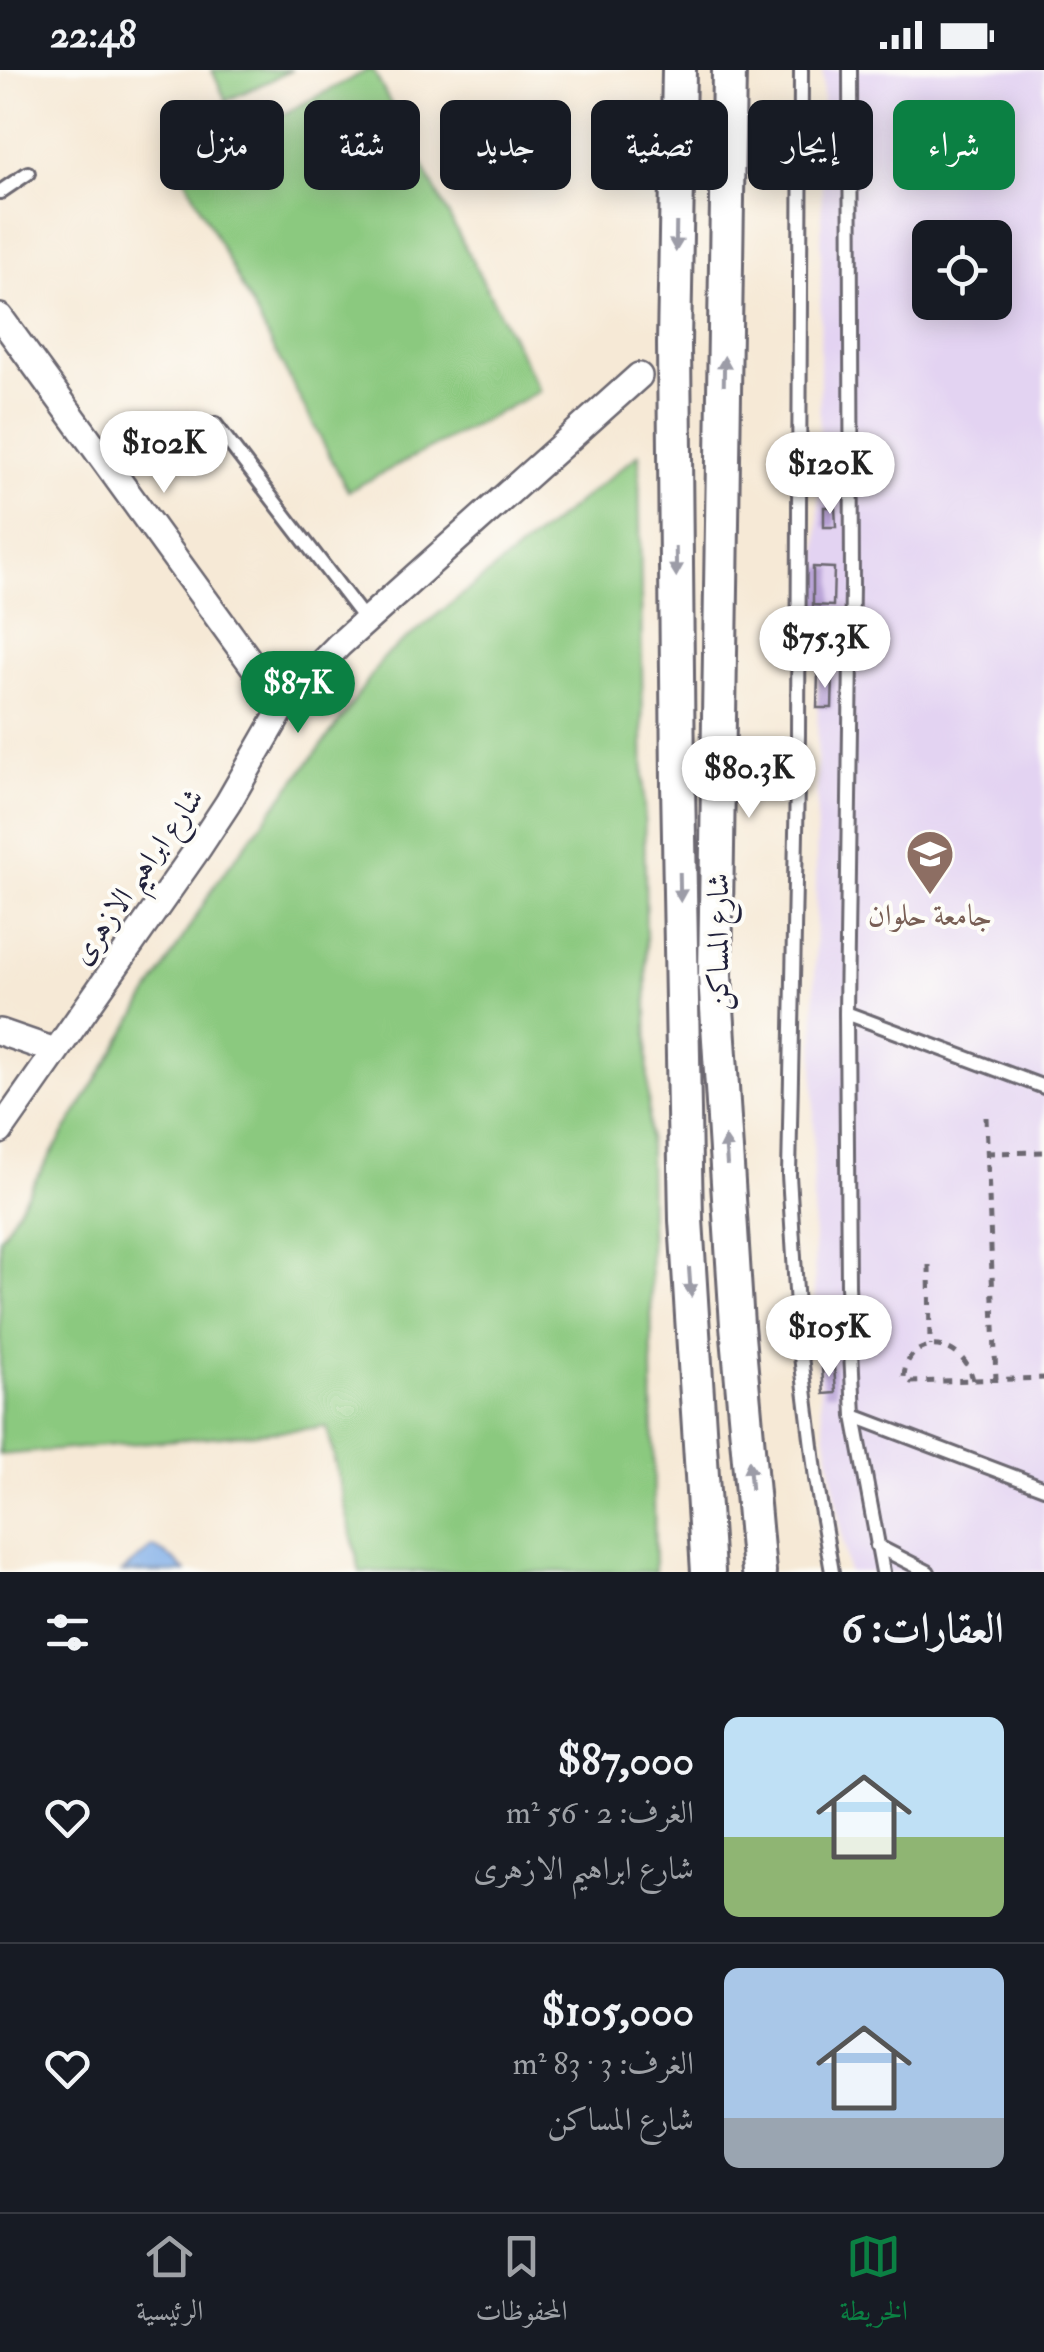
<!DOCTYPE html>
<html lang="ar">
<meta charset="utf-8">
<style>
:root{--surface:#171b24;--page:#20242c;--text:#f1f3f6;--muted:#9ea1a6;--line:#363941;--accent:#0b8043}
body{margin:0;font-family:"IM FELL Double Pica",Amiri,serif;background:var(--page);color:var(--text);direction:rtl;height:100vh;display:flex;flex-direction:column;font-size:38px;white-space:nowrap}
*{box-sizing:border-box;margin:0}
p{font-size:32px;color:var(--muted)}
.icon{flex:none;width:55px;height:55px;fill:none;stroke:currentColor;stroke-width:2;stroke-linecap:round;stroke-linejoin:round}
.map{position:relative;height:1502px;overflow:hidden;direction:ltr}
.drawer{display:flex;flex-direction:column;background:var(--surface);flex:1}
.drawer>*{flex:none}
.hud{position:absolute;left:30px;top:30px;width:985px;height:90px;direction:rtl;display:flex;gap:20px}
.fabs{position:absolute;left:912px;top:150px;display:grid;gap:20px}
.fabs a{display:grid;place-items:center;width:100px;height:100px;border-radius:15px;background:var(--surface);box-shadow:0 5px 25px #0003;font-size:50px}
.price{position:absolute;translate:-50% -85px;padding:0 22px;border-radius:35px;background:#fff;color:#222;font-size:32px;line-height:65px;filter:drop-shadow(0 2px 5px #0008)}
.price::after{content:'';position:absolute;left:50%;top:60px;width:30px;height:22px;margin-left:-15px;background:inherit;clip-path:polygon(0 0,100% 0,50% 100%)}
.price.on{background:var(--accent);color:#fff}
ul{padding:0;list-style:none}
li{display:flex;align-items:center;gap:30px;height:250px;padding:0 40px}
li+li{border-top:2px solid var(--line)}
li span{display:grid;place-items:center;flex:none;width:280px;height:200px;border-radius:15px;color:#555}
li>.icon{margin-inline-start:auto}
span .icon{width:120px;height:120px;fill:#fffc;stroke-width:1}
li b{font-size:42px}
h2{display:flex;justify-content:space-between;align-items:center;height:120px;padding:0 40px;font-size:42px}
.chip{padding:0 35px;border-radius:15px;background:var(--surface);box-shadow:0 5px 25px #0003;font-size:35px;line-height:90px}
.chip.on{background:var(--accent);color:#fff}
.status{display:flex;justify-content:space-between;align-items:center;height:70px;padding:0 50px;background:var(--surface);direction:ltr}
.status svg{height:28px;fill:currentColor}
.tabs{display:flex;justify-content:space-around;align-items:center;height:140px;border-top:2px solid var(--line);background:var(--surface);font-size:28px;color:var(--muted)}
.tabs a{display:grid;justify-items:center;gap:5px}
.tabs .on{color:var(--accent)}
.map>svg:first-child{display:block}
</style>
<div class="status"><b>22:48</b><svg viewBox="0 0 49 12"><path d="M0 12V9h3v3zM5 12V6h3v6zM10 12V3h3v9zM15 12V0h3v12zM26 1h20v11H26zM47 4h2v5h-2z"/></svg></div>
<div class="map">
<svg width="1044" height="1502" viewBox="0 0 1044 1502">
<rect width="100%" height="100%" fill="#fdfcf7"/>
<filter id="ink" filterUnits="userSpaceOnUse"><feTurbulence type="fractalNoise" baseFrequency=".01" numOctaves="2"/><feDisplacementMap in="SourceGraphic" scale="20" xChannelSelector="R" yChannelSelector="G"/><feConvolveMatrix kernelMatrix="1 2 1 2 8 2 1 2 1" color-interpolation-filters="sRGB"/></filter>
<filter id="wash" filterUnits="userSpaceOnUse"><feTurbulence type="fractalNoise" baseFrequency=".0048" numOctaves="4" result="noise"/><feDisplacementMap in="SourceGraphic" scale="40" xChannelSelector="R" yChannelSelector="G"/><feGaussianBlur stdDeviation="2.25" result="paint"/><feColorMatrix in="noise" values="0 0 0 0 0 0 0 0 0 0 0 0 0 0 0 0 0 1.4 0 .05"/><feComposite in="paint" operator="in"/></filter>
<g filter="url(#wash)">
<rect width="100%" height="100%" fill="#f6e9d6"/>
<path fill="#e3d3f2" fill-rule="evenodd" d="M823 0H1044V1502H848L821 1335 816 1272 813 1130 818 603 817 536 813 535V497H818ZM930 168H995V232H930Z"/>
<path fill="#8bc97f" stroke="#56765d" stroke-width="2.5" d="M212 0H292L226 31Z
M368 0H373L540 321 348 421 180 98Z
M639 384 655 1502H360L327 1357 0 1385V1168L217 812 335 658 384 587Z"/>
<path fill="#7dace7" stroke="#506791" stroke-width="2.5" d="M153 1477 175 1490 186 1502H122Z"/>
<g id="blocks">
<path fill="#b8a2d6" d="M824 437H835L836 457H824Z
M813 497 834 498 833 536 813 535Z
M818 603 833 604 832 638H817Z
M834 1297 836 1323 824 1324 822 1298Z"/>
</g>
</g>
<g filter="url(#ink)">
<use href="#blocks" fill-opacity="0" stroke="#6c6871" stroke-width="2.5"/>
<g fill="none" stroke-linecap="round" stroke-linejoin="round">
<g stroke="#6c6871" stroke-width="18">
<path id="service" d="M801 0 798 665 789 1105 799 1270 816 1409 832 1502
M850 0 852 515 846 943 848 1215 854 1346 883 1502
M0 122 28 103
M215 354 366 551
M846 943 1044 1017
M854 1346 1044 1418
M877 1476 928 1502"/>
</g>
<g stroke="#6c6871" stroke-width="30">
<path id="minor" d="M0 247 283 637
M0 962 55 981
M0 1061 197 780 228 733 283 637 300 615 339 575 639 306"/>
</g>
<g stroke="#6c6871" stroke-width="38">
<path id="tertiary" d="M679 0 674 274 678 713 686 1150 708 1502
M729 0 715 906 737 1255 759 1502"/>
</g>
<path stroke="#6c6871" stroke-width="5" stroke-dasharray="8 8" stroke-linecap="butt" d="M986 1047 996 1309
M987 1083 1044 1082
M929 1195 930 1276
M973 1310C963 1266 906 1264 904 1307L911 1312 1044 1308"/>
<use href="#service" stroke="#fff" stroke-width="12"/>
<use href="#minor" stroke="#fff" stroke-width="25"/>
<use href="#tertiary" stroke="#fff" stroke-width="32"/>
</g>
<defs><path id="oneway-solid" d="M-6-.8H1V-3.2L6.5 0L1 3.2V.8H-6Z" transform="scale(2.5)"/></defs>
<g fill="#9c9ca7">
<use href="#oneway-solid" transform="translate(676 167) rotate(91)"/>
<use href="#oneway-solid" transform="translate(724 301) rotate(-89)"/>
<use href="#oneway-solid" transform="translate(676 492) rotate(89)"/>
<use href="#oneway-solid" transform="translate(680 817) rotate(89)"/>
<use href="#oneway-solid" transform="translate(726 1081) rotate(-94)"/>
<use href="#oneway-solid" transform="translate(690 1212) rotate(86)"/>
<use href="#oneway-solid" transform="translate(750 1405) rotate(-95)"/>
</g>
</g>
<defs>
<g id="university-pin" transform="scale(2.5)"><path d="M0 17L-7.5 6A9.5 9.5 0 1 1 7.5 6Z" fill="#8d6e63" stroke="#fdfcf7"/><path d="M0-5L7-2L0 1L-7-2ZM-4 1L0 2.5L4 1V4Q0 6-4 4Z" fill="#fff"/></g>
</defs>
<g fill-rule="evenodd">
<use href="#university-pin" x="930" y="784"/>
</g>
<g text-anchor="middle" stroke-width="8" stroke-linejoin="round" paint-order="stroke">
<g font-size="30" fill="#22223b" stroke="#fdfcf7">
<text transform="translate(137 806) rotate(-55)" y="10">شارع ابراهيم الازهرى</text>
<text transform="translate(718 872) rotate(-90)" y="10">شارع المساكن</text>
</g>
<g font-size="30" fill="#785e54" stroke="#fdfcf7">
<text x="930" y="855">جامعة حلوان</text>
</g>
</g>
</svg>
<div class="fabs">
<a><svg class="icon" aria-label="locate" viewBox="0 0 24 24"><circle cx="12" cy="12" r="6"/><path d="M12 2v4M12 18v4M2 12h4M18 12h4"/></svg></a>
</div>
<b class="price" style="left:164px;top:426px">$102K</b>
<b class="price" style="left:830px;top:447px">$120K</b>
<b class="price" style="left:825px;top:621px">$75.3K</b>
<b class="price on" style="left:298px;top:666px">$87K</b>
<b class="price" style="left:749px;top:751px">$80.3K</b>
<b class="price" style="left:829px;top:1310px">$105K</b>
<div class="hud">
<a class="chip on">شراء</a>
<a class="chip">إيجار</a>
<a class="chip">تصفية</a>
<a class="chip">جديد</a>
<a class="chip">شقة</a>
<a class="chip">منزل</a>
</div>
</div>
<section class="drawer">
<h2>العقارات: 6<svg class="icon" aria-label="filters" viewBox="0 0 24 24"><path d="M4 7h16M4 17h16"/><circle cx="9" cy="7" r="2"/><circle cx="15" cy="17" r="2"/></svg></h2>
<ul>
<li><span style="background:linear-gradient(#bfe0f5 60%,#8fb573 0)"><svg class="icon" aria-label="home" viewBox="0 0 24 24"><path d="M3 11l9-7 9 7M6 9v11h12V9"/></svg></span><div><b>$87,000</b><p>الغرف: 2 · 56 m²</p><p>شارع ابراهيم الازهرى</p></div><svg class="icon" aria-label="heart" viewBox="0 0 24 24"><path d="M12 20l-8-8c-3-5 5-10 8-4 3-6 11-1 8 4z"/></svg></li>
<li><span style="background:linear-gradient(#a9c7e8 75%,#9aa5b1 0)"><svg class="icon" aria-label="home" viewBox="0 0 24 24"><path d="M3 11l9-7 9 7M6 9v11h12V9"/></svg></span><div><b>$105,000</b><p>الغرف: 3 · 83 m²</p><p>شارع المساكن</p></div><svg class="icon" aria-label="heart" viewBox="0 0 24 24"><path d="M12 20l-8-8c-3-5 5-10 8-4 3-6 11-1 8 4z"/></svg></li>
</ul>
</section>
<nav class="tabs">
<a class="on"><svg class="icon" aria-label="map" viewBox="0 0 24 24"><path d="M3 6l6-2 6 2 6-2v14l-6 2-6-2-6 2zM9 4v14M15 6v14"/></svg>الخريطة</a>
<a><svg class="icon" aria-label="saved" viewBox="0 0 24 24"><path d="M7 4h10v16l-5-4-5 4z"/></svg>المحفوظات</a>
<a><svg class="icon" aria-label="home" viewBox="0 0 24 24"><path d="M3 11l9-7 9 7M6 9v11h12V9"/></svg>الرئيسية</a>
</nav>
